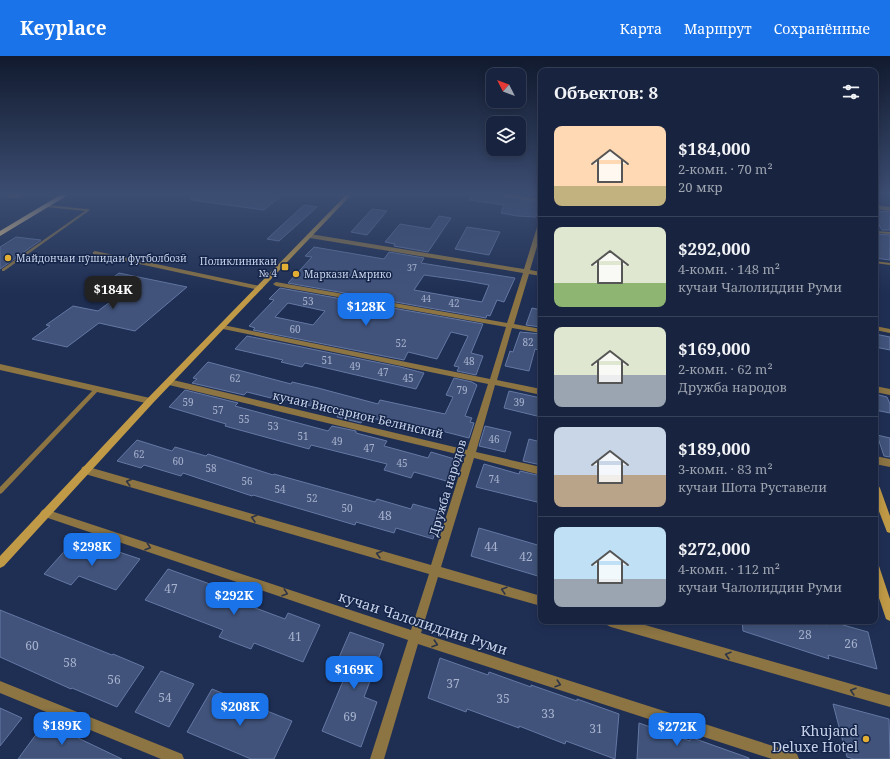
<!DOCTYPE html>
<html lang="ru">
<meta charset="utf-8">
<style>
:root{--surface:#17233f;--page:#242f4a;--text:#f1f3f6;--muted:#9ea4b0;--line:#364059;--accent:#1a73e8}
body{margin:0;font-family:"Noto Serif",serif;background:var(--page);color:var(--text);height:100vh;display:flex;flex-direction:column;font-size:15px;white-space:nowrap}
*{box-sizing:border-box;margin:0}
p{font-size:13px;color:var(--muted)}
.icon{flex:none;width:22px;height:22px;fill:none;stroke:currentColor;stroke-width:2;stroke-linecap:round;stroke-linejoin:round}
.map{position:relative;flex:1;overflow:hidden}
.details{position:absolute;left:538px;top:12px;width:340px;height:556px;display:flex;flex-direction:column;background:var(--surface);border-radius:8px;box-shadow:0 2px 10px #0003,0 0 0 1px var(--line)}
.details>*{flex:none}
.needle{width:26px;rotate:312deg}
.fabs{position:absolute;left:486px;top:12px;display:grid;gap:8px}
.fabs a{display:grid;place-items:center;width:40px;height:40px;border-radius:8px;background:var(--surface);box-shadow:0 2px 10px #0003,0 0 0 1px var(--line);font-size:20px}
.price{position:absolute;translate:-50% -34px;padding:0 9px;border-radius:8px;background:var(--accent);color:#fff;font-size:13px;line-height:26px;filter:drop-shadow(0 1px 2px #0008)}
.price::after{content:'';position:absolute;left:50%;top:24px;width:12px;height:9px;margin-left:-6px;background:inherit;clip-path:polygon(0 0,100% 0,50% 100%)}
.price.current{background:#222;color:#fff}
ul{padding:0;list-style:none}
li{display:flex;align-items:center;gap:12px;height:100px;padding:0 16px}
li+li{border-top:1px solid var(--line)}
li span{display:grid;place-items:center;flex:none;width:112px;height:80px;border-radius:8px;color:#555}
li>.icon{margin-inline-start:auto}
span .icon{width:48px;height:48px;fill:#fffc;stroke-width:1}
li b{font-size:17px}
h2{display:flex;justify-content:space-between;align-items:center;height:48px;padding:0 16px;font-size:17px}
header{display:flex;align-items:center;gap:24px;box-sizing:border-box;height:56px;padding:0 20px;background:var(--accent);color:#fff}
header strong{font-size:19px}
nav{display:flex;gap:22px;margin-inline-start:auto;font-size:14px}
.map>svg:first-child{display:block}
</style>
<header>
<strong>Keyplace</strong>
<nav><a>Карта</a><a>Маршрут</a><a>Сохранённые</a></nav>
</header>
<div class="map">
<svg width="890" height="703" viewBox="0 0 890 703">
<rect width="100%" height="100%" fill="#1f2f54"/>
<path fill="#41537b" stroke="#6478a3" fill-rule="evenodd" d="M191 139H282L264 154 191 144Z
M471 139H496L541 146V149L536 161 517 160 501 157 504 149 470 144Z
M304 149 317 151 279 185 267 183Z
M372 153 387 155 367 179 351 176Z
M875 155 890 156V174H882L875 162Z
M439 160 451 162 428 196 394 190 395 188 385 186 400 168 430 173Z
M467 171 500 176 489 199 455 193Z
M875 178 890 179V204L875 202Z
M16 181 41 184 0 213V191Z
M314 191 384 203 389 196 424 202 421 207 515 222 504 246 497 244 490 260 487 259 486 262 288 227 312 201 305 200ZM424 219 467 225 489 229 482 246 414 234Z
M119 217 187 231 135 275 99 267 67 291 32 283 50 270 46 269 73 250 98 255 130 231 107 226Z
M280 232 483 268 471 297 483 300 476 319 457 315 459 311 454 310 468 280 451 276 437 303 408 296 404 304 253 274 255 272 249 270 274 244 269 243ZM288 247 325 255 313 269 275 261Z
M532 252 541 254V271L526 269Z
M520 276 541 278 538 294 535 293 529 315 505 310 510 295 513 296Z
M875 278 890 281V294L875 291Z
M247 280 400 311 424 317 416 333 305 307 302 311 281 306 283 304 235 293Z
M208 306 291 328 292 326 318 332 378 348 380 344 445 358 453 341 446 339 454 322 472 326 477 329 465 360 472 362 470 366 474 367 469 382 430 372 429 374 396 366 395 368 365 360 361 367 337 361 339 357 303 348 276 342 275 343 247 336 244 339 192 327 197 323 193 322Z
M185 334 238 347 235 350 328 375 332 370 356 375V377L387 385 384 390 428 402 431 396 458 404 450 426 414 416 411 422 384 414 387 408 311 389 309 393 225 370 226 368 169 351Z
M509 335 541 342V361L504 352Z
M875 338 887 341 890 348V357L875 354Z
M485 370 511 376 505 396 479 390Z
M877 379 890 382V401L884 400Z
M529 383 541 386V409L523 405Z
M137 384 172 395 175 391 206 400 208 398 273 419 274 418 375 446 377 443 411 453 413 448 442 456 433 483 396 472 394 477 356 466 355 469 253 439 252 440 183 417 181 420 144 409 141 412 117 405Z
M484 408 519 418 520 415 541 420V447L476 431Z
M479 472 541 490V521L471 500Z
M70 489 106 502 113 494 140 503 116 534 79 520 71 529 44 518Z
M168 513 238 538 234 544 285 563 288 557 320 569 303 606 254 587 251 593 219 581 223 574 145 544Z
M0 554 112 599 113 598 144 611 117 651 72 632 71 633 0 601Z
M742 565H815L827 569V565H829L868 576 877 613 828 599 829 603 743 575Z
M350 576 384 588 364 641 377 646 361 691 322 675 346 618 334 613Z
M440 602 488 619 489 616 531 631V629L577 645V643L619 658 615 703 566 685 565 688 519 670V672L467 653 466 656 428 642Z
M161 615 194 628 169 671 135 656Z
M212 633 292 665 274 703H251L187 676Z
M833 648 889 663 890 703H854L847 701Z
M0 652 22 662 0 690Z
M46 665 79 680 78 682 122 703H18Z
M639 667 690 685V681L749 702V703H637Z"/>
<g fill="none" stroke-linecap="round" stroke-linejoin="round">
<path fill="#8c7443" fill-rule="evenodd" d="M45 149 88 153 90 154 4 215H2V213L85 155 46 151H45Z
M875 175 890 176V178L875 177Z
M875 205 890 207V209L875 207Z
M96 332 98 333 99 334 98 335 2 437 0 438V431L94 333Z"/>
<path fill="#8c7443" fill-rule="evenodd" d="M0 139H26L16 142 0 140Z
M497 139H513L541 143V145Z
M875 149 890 151V155L875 153Z
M541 166V177L530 214 541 216V220L529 218 514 268 541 273V277L512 272 497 324 541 333V339L495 329 476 396 541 411V419L474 402 441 511 541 540V550L438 521 421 577 792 696 797 698 799 703H772L418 588 384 703H370L408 584 42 460 40 457 42 454 45 453 411 574 429 518 85 418 82 417 81 414 82 411 85 410 431 509 465 400 169 329 165 326 169 323 467 394 488 328 223 273 220 271 223 269 490 323 506 271 276 230 273 228 276 226 507 267 523 217 310 182 307 180 310 178 524 213 538 168Z
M95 195 260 230 263 232 260 234 93 198V196Z
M875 270 890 273V277L875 274Z
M0 308 150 342 154 345 150 348 0 314Z
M875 330 890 333V339L875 336Z
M875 400 890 403V411L875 408Z
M605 565H631L890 639V651L611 571 607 569Z
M0 625 182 698 184 703H161L0 637Z"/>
<path fill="#c09a46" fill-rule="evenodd" d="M346 139H351L153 347 4 510 0 512V500L147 343Z
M875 428 878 429 880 432 890 460V477L887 476 875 445Z
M875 509 879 510 890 543V565L886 563 875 530Z"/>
<path fill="#f9d68e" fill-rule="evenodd" d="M60 139H68L0 180V175Z"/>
</g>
<defs><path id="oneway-chevron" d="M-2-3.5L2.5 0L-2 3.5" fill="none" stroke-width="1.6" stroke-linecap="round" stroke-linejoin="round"/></defs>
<g stroke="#2d3548">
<use href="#oneway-chevron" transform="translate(129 426) rotate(-164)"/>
<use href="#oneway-chevron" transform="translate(254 462) rotate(-164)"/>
<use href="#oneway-chevron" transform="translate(148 491) rotate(19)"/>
<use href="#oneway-chevron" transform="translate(379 498) rotate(-164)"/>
<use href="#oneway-chevron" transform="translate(504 534) rotate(-164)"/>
<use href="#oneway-chevron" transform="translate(285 537) rotate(19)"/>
<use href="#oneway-chevron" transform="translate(435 588) rotate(18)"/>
<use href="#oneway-chevron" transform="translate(728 599) rotate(-164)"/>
<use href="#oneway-chevron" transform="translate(558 628) rotate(18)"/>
<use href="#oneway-chevron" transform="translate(853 635) rotate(-164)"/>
</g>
<linearGradient id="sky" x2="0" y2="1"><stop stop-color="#111a2e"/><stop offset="0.58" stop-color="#3c4d72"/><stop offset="1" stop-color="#3c4d72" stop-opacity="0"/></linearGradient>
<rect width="890" height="238" fill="url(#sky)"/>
<g fill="#e2af34" stroke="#152549" stroke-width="1.5">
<circle cx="8" cy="202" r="4"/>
<rect x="281" y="207" width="8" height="8" rx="2"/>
<circle cx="296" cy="218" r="4"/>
<circle cx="866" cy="683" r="4"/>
</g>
<g text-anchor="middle" stroke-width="3" stroke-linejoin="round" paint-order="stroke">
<g font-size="9" fill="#a6b2ce">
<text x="412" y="215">37</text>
<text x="426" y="246">44</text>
</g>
<g font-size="10" fill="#c7d2ea" stroke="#152549" text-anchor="start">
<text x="16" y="206">Майдончаи пӯшидаи футболбозӣ</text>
<text x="277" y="209" text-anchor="end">Поликлиникаи<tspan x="277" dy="12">№ 4</tspan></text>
<text x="304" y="222">Маркази Амрико</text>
</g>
<g font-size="10" fill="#a6b2ce">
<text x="308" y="249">53</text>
<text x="454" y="251">42</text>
<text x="295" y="277">60</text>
<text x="528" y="290">82</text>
<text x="401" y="291">52</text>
<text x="327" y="308">51</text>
<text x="469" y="309">48</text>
<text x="355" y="314">49</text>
<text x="383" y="320">47</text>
<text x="235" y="326">62</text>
<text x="408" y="326">45</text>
<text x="462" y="338">79</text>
<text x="188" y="350">59</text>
<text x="519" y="350">39</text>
<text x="218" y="358">57</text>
<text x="244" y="367">55</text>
<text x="273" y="374">53</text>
<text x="303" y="384">51</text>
<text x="494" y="387">46</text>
<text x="337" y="389">49</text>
<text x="369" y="396">47</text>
<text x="139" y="402">62</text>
<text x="178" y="409">60</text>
<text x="402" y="411">45</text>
<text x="211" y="416">58</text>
<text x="494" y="427">74</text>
<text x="247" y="429">56</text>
<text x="280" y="437">54</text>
<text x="312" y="446">52</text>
<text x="347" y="456">50</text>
</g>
<g font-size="12" fill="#c7d2ea" stroke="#152549">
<text transform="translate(358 359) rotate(13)" y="4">кучаи Виссарион Белинский</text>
<text transform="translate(448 432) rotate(-73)" y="4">Дружба народов</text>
</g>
<g font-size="12" fill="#a6b2ce">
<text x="385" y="464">48</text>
<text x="491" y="495">44</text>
<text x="526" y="505">42</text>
<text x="171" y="537">47</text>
<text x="805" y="583">28</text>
<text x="295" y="585">41</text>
<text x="851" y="592">26</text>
<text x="32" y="594">60</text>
<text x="70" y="611">58</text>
<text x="114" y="628">56</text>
<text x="453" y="632">37</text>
<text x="165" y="646">54</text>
<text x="503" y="647">35</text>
<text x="548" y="662">33</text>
<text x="350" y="665">69</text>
<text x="596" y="677">31</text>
</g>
<g font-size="14" fill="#c7d2ea" stroke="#152549">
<text transform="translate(423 567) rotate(18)" y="5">кучаи Чалолиддин Руми</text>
</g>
<g font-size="14" fill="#c7d2ea" stroke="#152549" text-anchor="end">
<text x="858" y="680">Khujand<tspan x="858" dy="16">Deluxe Hotel</tspan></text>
</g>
</g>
</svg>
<div class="fabs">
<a><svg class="needle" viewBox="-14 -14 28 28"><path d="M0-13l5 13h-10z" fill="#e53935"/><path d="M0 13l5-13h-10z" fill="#9ea4b0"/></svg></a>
<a><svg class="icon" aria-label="layers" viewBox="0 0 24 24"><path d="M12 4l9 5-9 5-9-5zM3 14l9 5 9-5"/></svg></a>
</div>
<b class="price current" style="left:113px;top:254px">$184K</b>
<b class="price" style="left:366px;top:271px">$128K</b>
<b class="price" style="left:92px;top:511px">$298K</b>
<b class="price" style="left:234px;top:560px">$292K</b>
<b class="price" style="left:354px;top:634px">$169K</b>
<b class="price" style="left:240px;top:671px">$208K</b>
<b class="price" style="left:62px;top:690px">$189K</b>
<b class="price" style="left:677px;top:691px">$272K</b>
<section class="details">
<h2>Объектов: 8<svg class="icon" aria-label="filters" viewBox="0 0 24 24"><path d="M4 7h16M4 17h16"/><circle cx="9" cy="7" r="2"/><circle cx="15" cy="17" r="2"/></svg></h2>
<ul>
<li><span style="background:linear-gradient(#ffd9b3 75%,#c2b280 0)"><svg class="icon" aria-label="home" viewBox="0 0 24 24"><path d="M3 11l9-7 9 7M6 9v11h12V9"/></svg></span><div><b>$184,000</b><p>2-комн. · 70 m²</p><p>20 мкр</p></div></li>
<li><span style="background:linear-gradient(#dfe7d0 70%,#8fb573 0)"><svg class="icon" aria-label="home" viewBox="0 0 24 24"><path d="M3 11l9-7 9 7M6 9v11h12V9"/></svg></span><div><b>$292,000</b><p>4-комн. · 148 m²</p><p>кучаи Чалолиддин Руми</p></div></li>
<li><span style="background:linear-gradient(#dfe7d0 60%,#9aa5b1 0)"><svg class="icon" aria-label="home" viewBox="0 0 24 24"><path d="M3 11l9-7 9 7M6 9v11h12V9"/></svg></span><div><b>$169,000</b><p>2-комн. · 62 m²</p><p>Дружба народов</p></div></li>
<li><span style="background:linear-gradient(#c9d6e8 60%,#b9a48a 0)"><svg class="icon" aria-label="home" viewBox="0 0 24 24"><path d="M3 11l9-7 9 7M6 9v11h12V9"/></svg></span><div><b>$189,000</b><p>3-комн. · 83 m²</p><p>кучаи Шота Руставели</p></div></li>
<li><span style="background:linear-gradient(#bfe0f5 65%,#9aa5b1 0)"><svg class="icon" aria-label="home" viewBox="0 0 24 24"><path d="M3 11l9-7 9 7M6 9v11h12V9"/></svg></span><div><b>$272,000</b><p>4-комн. · 112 m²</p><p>кучаи Чалолиддин Руми</p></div></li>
</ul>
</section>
</div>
